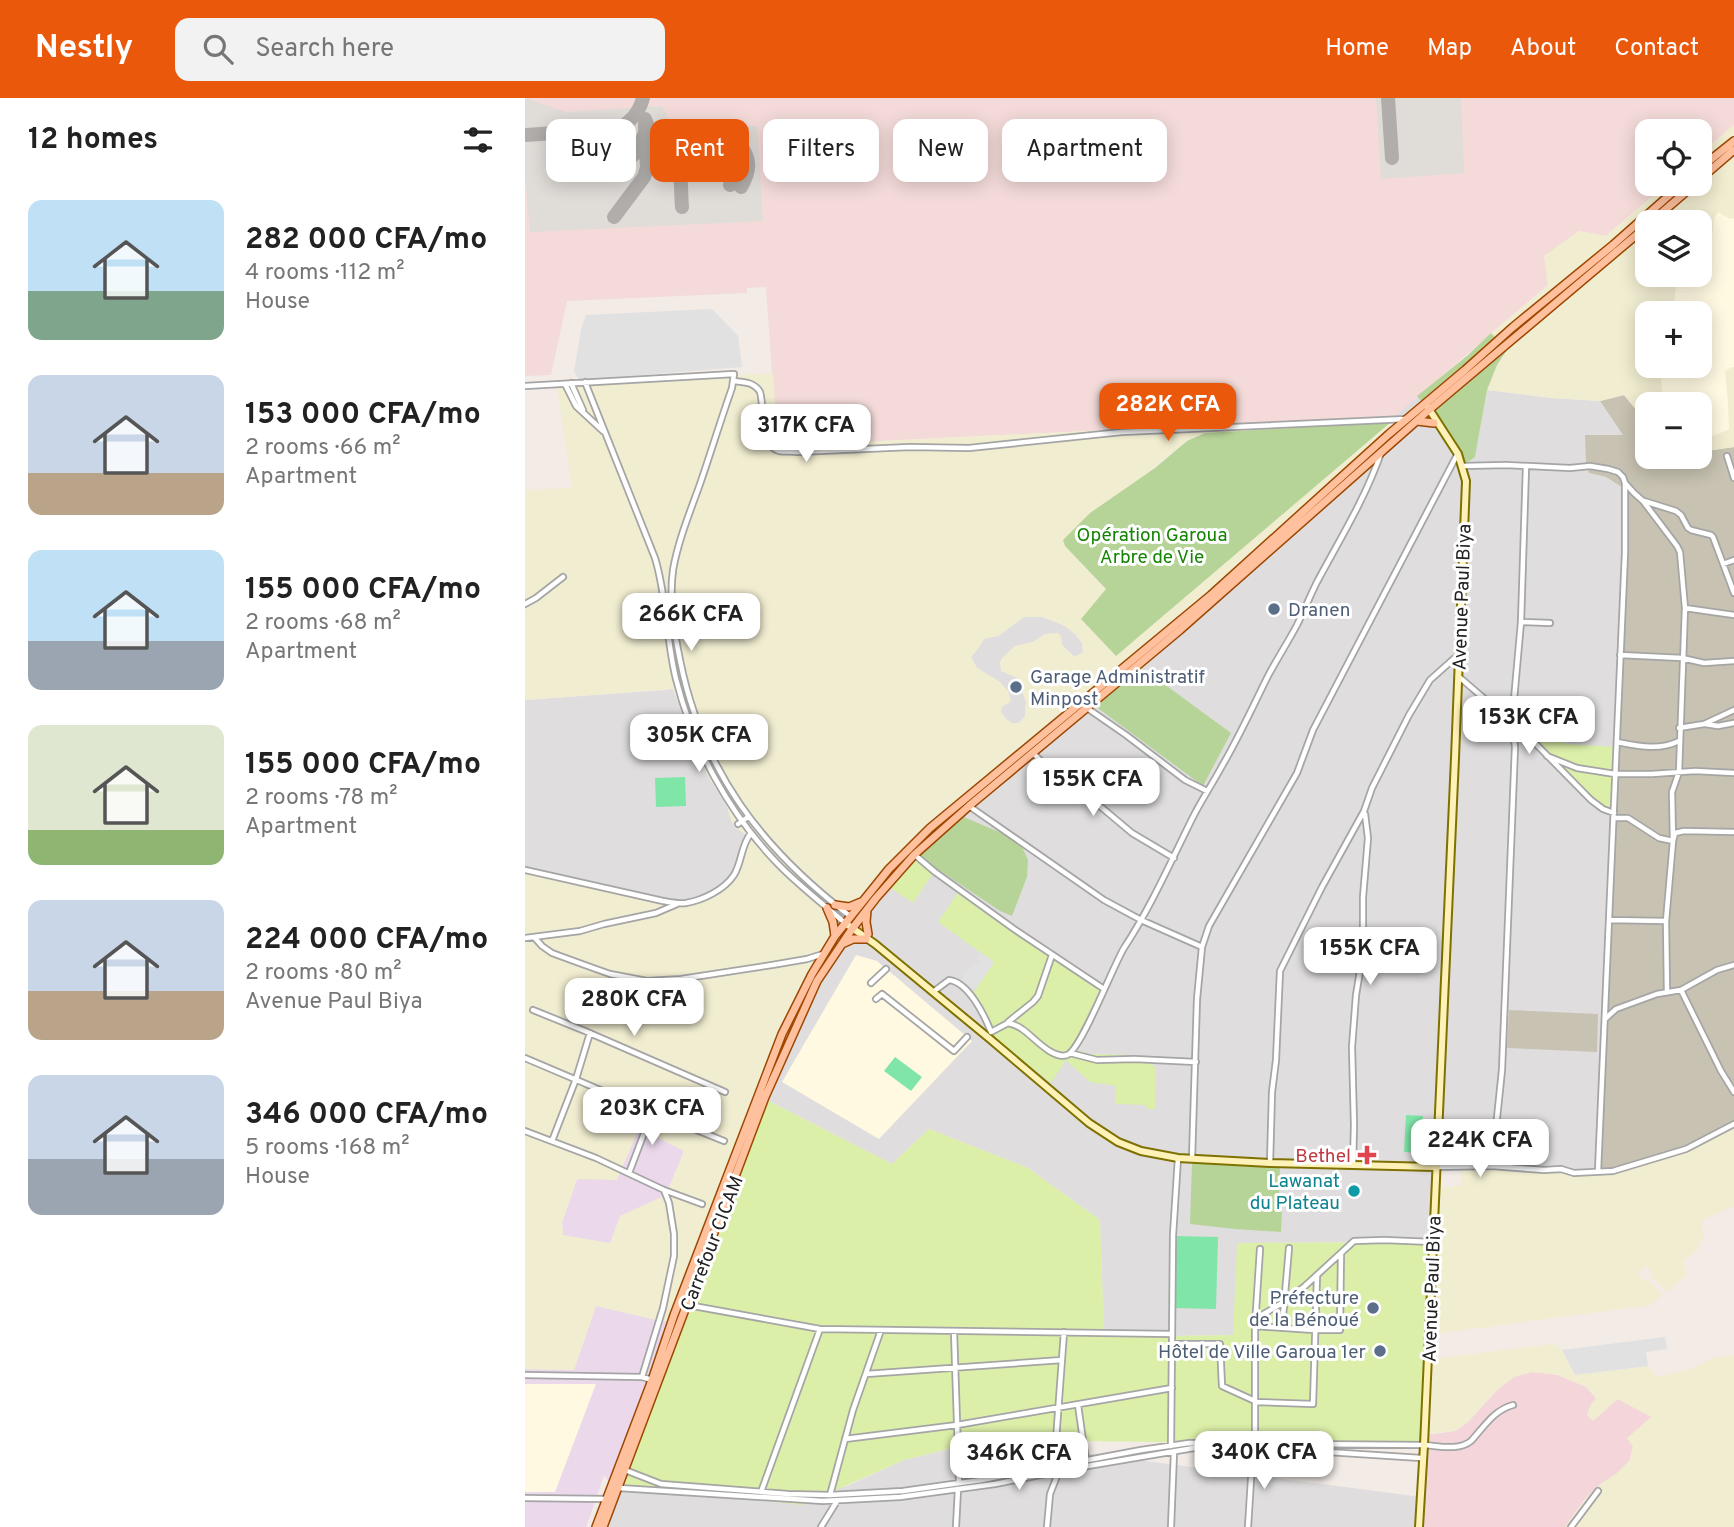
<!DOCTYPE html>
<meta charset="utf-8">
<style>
:root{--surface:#fff;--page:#f2f2f2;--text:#222;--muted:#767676;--accent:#ea580c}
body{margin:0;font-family:Overpass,sans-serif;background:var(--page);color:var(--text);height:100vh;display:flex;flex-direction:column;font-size:26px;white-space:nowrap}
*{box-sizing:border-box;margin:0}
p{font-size:23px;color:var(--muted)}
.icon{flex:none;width:38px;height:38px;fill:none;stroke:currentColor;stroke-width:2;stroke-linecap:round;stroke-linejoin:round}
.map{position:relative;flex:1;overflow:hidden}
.sheet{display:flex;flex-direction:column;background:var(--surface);width:525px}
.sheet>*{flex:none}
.banner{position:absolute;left:21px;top:21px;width:665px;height:63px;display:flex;gap:14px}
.tools{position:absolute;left:1110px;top:21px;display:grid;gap:14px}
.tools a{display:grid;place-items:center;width:77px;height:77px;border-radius:14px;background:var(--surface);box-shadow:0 4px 18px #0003;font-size:35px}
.price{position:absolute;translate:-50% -60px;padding:0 16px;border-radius:14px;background:#fff;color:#222;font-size:23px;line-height:46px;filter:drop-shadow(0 2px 4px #0008)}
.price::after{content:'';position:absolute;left:50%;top:42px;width:21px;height:16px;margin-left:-10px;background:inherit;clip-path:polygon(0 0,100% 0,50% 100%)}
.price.current{background:var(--accent);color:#fff}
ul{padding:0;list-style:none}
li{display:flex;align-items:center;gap:21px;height:175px;padding:0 28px}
li span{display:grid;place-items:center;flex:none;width:196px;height:140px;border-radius:14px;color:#555}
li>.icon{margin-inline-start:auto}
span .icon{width:84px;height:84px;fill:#fffc;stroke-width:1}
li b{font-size:30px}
h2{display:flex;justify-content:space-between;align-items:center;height:84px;padding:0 28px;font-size:30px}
.pill{padding:0 24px;border-radius:14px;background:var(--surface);box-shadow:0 4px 18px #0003;font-size:24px;line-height:63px}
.pill.current{background:var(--accent);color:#fff}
header{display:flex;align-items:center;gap:42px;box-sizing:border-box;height:98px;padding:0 35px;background:var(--accent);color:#fff}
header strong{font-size:33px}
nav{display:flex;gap:38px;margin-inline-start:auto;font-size:24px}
.search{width:490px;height:63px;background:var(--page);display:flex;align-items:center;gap:18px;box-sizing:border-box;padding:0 24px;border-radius:14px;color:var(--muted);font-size:26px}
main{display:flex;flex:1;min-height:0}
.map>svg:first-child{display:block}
</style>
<header>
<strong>Nestly</strong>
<div class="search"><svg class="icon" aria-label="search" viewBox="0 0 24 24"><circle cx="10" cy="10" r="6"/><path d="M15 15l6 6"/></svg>Search here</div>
<nav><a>Home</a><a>Map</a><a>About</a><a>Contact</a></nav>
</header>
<main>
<section class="sheet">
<h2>12 homes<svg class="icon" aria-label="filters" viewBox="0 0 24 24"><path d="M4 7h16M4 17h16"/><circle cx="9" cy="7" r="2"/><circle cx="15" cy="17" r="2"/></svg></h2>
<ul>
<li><span style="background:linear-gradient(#bfe0f5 65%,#7fa58c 0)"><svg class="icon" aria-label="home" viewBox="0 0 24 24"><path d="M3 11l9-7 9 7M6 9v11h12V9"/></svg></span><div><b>282 000 CFA/mo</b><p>4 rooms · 112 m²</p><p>House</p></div></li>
<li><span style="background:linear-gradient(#c9d6e8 70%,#b9a48a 0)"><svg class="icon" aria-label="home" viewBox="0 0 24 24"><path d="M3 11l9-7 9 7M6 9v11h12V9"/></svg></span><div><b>153 000 CFA/mo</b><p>2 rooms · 66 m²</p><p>Apartment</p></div></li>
<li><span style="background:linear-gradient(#bfe0f5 65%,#9aa5b1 0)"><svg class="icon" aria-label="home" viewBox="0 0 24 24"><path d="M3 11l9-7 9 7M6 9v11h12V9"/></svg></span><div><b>155 000 CFA/mo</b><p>2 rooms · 68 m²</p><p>Apartment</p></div></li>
<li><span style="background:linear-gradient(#dfe7d0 75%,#8fb573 0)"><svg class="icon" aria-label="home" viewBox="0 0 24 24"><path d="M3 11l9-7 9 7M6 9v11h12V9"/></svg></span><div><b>155 000 CFA/mo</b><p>2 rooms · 78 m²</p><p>Apartment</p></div></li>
<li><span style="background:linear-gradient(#c9d6e8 65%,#b9a48a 0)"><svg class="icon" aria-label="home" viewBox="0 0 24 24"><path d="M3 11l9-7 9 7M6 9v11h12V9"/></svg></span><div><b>224 000 CFA/mo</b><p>2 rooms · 80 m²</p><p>Avenue Paul Biya</p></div></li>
<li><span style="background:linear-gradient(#c9d6e8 60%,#9aa5b1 0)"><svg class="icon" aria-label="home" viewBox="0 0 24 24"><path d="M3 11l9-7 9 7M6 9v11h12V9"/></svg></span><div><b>346 000 CFA/mo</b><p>5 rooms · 168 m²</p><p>House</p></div></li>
</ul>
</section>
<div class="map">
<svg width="1209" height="1429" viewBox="0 0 1209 1429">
<rect width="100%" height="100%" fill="#f2ebe6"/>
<path fill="#dfddde" d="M962 292 1027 300 1075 303 1099 338 1064 375 1081 379 1103 393 1073 1073 1049 1075 911 1069 908 1144 713 1145 709 1237 645 1238 579 1235 575 1122 503 1070 404 1031 367 1066 238 1000 291 880 330 823 434 714 557 609 632 548 885 324 870 318 892 298 926 336 935 351 937 363 950 359Z
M499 519H518L540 528 551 537 557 545 558 555 550 559 537 547 536 539 520 536 508 544 490 548 492 580 501 604 500 618 494 625H487L481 621 476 614V609L479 606 475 584 452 570 446 559 455 548 459 540 473 538Z
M148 590 168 645 182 676 202 709 209 729 222 737 224 741 213 773 192 793 167 804H148L0 773V602L141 592Z
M459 1342 896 1399 894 1429H77L90 1392 320 1389 379 1362Z"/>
<path fill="#f3d5da" d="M1007 1274 1033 1277 1061 1289 1072 1301 1065 1308 1093 1301 1127 1319 1108 1348 1105 1363 1091 1376 1074 1387 1060 1401 1040 1429H894L899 1336H910L930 1333 943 1324 972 1292 989 1279Z"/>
<path fill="#ebd8eb" d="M114 1030 159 1053 141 1097 85 1146 38 1137 37 1125 52 1081Z
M71 1208 136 1223H154L90 1392 79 1377 61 1429H0V1271L49 1272Z"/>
<path fill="#fff9e2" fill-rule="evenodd" d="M1209 72V349L1174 354V306H1122V325V177H1174V124ZM1122 215H1174V268H1122Z
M331 857 352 863 447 943 354 1041 257 984Z
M0 1286H71L30 1394H0Z"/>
<path fill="#f4dbd9" d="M0 0H1209V27L1174 57V33H1122V86H1141L1081 138 1054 133 1023 187 870 318 252 348 241 189 222 190V195L42 203 26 277 0 278Z"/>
<path fill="#e0dcd8" d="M0 0 41 14 137 8 142 19 153 28 177 30 232 28 238 123 5 134 0 76Z
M851 0H936L939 75 856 81Z"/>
<path fill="#c7c2b1" d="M1099 297 1122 325V359H1174V354L1209 349V1026L1161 1051 1088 1073H1073L1103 393 1081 379 1064 375 1061 363 1060 337H1098L1075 303Z
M984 912 1073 916 1072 954 982 950Z"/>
<path fill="#f1edd1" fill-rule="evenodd" d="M1209 27V120L1205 121 1193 114 1190 119 1186 145 1174 151V124H1122V177H1153L1149 203 1151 215H1122V268H1135L1138 306H1122V325L1099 297 1075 303 1027 300 962 292 972 267 979 259 978 249 966 235 1023 188 1019 158 1054 133 1081 138 1141 86H1174V57Z
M1207 269H1209V349L1174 354V340L1191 337 1204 331 1203 305 1200 273Z
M248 275 253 348 870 318 886 324 750 447 632 548 557 609 389 758 291 880 154 1223H136L71 1208 49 1272 0 1271V773L148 804H167L192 793 213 773 224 741 222 737 209 729 202 709 182 676 168 645 148 591 0 602V392L47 390 32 289ZM865 324 567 507 581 492 540 448 538 442 662 343 680 335ZM499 519H518L540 528 551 537 557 545 558 554 549 559 537 547 536 538 533 535 520 536 508 544 490 548 477 560 475 564 476 573 492 580 501 604 500 618 494 625H487L481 621 476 614 477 609 486 603 483 593 475 584 452 570 446 559 455 548 459 541 473 538ZM114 1030 159 1053 141 1097 95 1118 85 1145 38 1137 37 1125 52 1081 92 1082Z
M1209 1026V1108L1203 1110 1176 1123 1179 1137 1173 1151 1158 1164 1162 1177 1142 1194 1125 1178 1128 1175 1121 1168 1113 1175 1119 1183 1122 1181 1137 1197 1126 1207 910 1236 915 1090 936 1087V1069L1036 1071 1049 1075 1088 1073 1161 1051Z
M1028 1246 1037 1252 1050 1277 1123 1268 1132 1279 1165 1271 1188 1260 1209 1257V1429H1040L1060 1401 1074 1387 1091 1376 1104 1363 1108 1349 1102 1340 1126 1319 1093 1301 1068 1323 1062 1317 1065 1308 1071 1300 1061 1289 1033 1277 1007 1274 989 1279 972 1292 943 1324 930 1333 902 1336 906 1261Z"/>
<path fill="#dbefa9" d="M989 614 1042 618 1041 646 1092 649 1089 715 1078 711 987 624Z
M391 759 409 774 388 805 367 791 364 786Z
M438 791 527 857 576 889C565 911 559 936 542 953H558L561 956C584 957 612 953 631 970L630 1011H622L621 1007 590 1006 591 988 565 984 541 962 526 985 461 933 462 928 446 897 447 894 450 892 469 864 413 824 432 796Z
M238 1000 367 1066 404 1031 503 1070 575 1122 579 1235 645 1238 708 1237 712 1145 908 1144 899 1347 459 1342 379 1362 277 1407 181 1396 90 1392Z"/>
<path fill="#b7d498" d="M966 235 982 252 972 267 962 292 950 359 943 364 937 363C931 332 910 321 892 298L942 258Z
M866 324 591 558 556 521 581 491 540 448 538 442 565 415 630 370 662 343 680 335Z
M620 572 706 635 678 688 566 605 607 573Z
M434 717 479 736 497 749 503 762 502 779 487 818 475 813 393 758 423 732Z
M667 1064 755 1068 754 1102 757 1114 756 1134 710 1131 665 1126Z"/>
<path fill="#7fe6a8" d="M160 679 161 708 131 709 130 680Z
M370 959 397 979 386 993 359 973Z
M881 1017 898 1018 896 1055 879 1054Z
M650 1138 693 1139 691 1211 648 1210Z"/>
<path fill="#e1e1e1" d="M187 211 213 238 217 269 54 282 49 273 56 232 61 217Z
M456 855 469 864 450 892 436 882 449 864 454 867 456 864 452 860Z
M1140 1239 1142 1251 1121 1254 1123 1268 1050 1277 1037 1252Z"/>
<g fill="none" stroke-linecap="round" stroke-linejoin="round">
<path stroke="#b0adaa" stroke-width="14" d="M863 0 867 60
M120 21C123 30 127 39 135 44 152 55 195 47 214 46 227 61 225 73 216 89
M0 37 92 31C106 24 114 15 118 0
M142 47C159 63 155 88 157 109
M200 47C210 59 213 73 205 87
M97 65 111 55 119 37
M89 119 119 79 122 70 120 26"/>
<g stroke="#a5a5a5" stroke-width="8">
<path id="street" d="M208 283C219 284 229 284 235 294 240 310 234 347 254 353 260 354 267 353 272 354L385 349 444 350 597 334 881 321
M60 284 130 460C142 499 141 541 151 581 168 649 203 714 252 765 273 787 297 805 320 825
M46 285 58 312
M40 286 51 308 78 333
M0 288 209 276 207 290C196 321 186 354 175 386 165 414 153 443 148 472 144 502 149 533 155 562 177 673 237 751 325 818
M1202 358 1209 380
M937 368 981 367 1045 370 1065 368 1083 371 1093 374 1098 379 1100 385 1109 395 1118 403 1152 448 1155 454 1160 510 1154 674 1147 694 1148 743 1141 823 1084 822
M1119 403 1151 413 1156 417 1163 430 1166 432 1186 437 1188 439 1209 495
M1198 466 1209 462
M0 506 11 500 38 479
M1160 510 1209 517
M996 524 1025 525
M1095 557 1157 560 1179 565 1209 563
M933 578 1004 639 1066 702 1078 711 1089 715
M562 610 601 637 660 682 682 693
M1180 626 1193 628 1209 625
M1154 630 1179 626 1209 612
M1092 644C1113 648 1134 653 1154 643
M508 655 516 663 551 688 607 735 649 760
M1022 658 1052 670 1090 676H1127L1170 673 1209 675
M444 708 579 802 616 822 677 849
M1089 720H1103L1134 740 1148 743 1150 735 1159 733 1209 734
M213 726 223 719
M390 757 410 774 489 831 579 891
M0 772 138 803C145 804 154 806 161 805 178 802 199 792 209 777 217 764 216 747 226 735
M1141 823 1142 894
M0 840 55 833 79 826 131 815 152 806
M10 840 17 848 27 855 57 866 85 876 122 883 156 881 247 867 282 861 298 856
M346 885 361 871
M1156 892 1196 973 1209 994
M408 894 424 882C443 884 459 916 466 934
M351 901 357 896 429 953 442 939
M8 912 60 933 200 994
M1080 921 1091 911 1132 896 1156 892 1192 872 1209 867
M483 924 508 904 513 898 527 857
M466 934 483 925C488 926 493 928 497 931 508 938 527 962 542 957 556 952 588 868 599 850 626 809 646 763 668 719 677 701 688 685 697 668 714 639 728 608 743 578 752 561 763 544 772 527 779 513 785 498 792 484 815 441 840 401 856 355
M545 955 572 962 609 961 671 964
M0 960 127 1014 199 1043
M0 1033 71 1060 139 1092 177 1106
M27 1043 51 981 65 935
M667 1061 672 901 677 849 684 828 772 675 788 632 932 357
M745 1065 747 994 751 962 755 873 797 789 839 713 847 690 884 617 905 582 933 557
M828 1067 829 1027 827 949 831 897 838 855V799L843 740 840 716
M967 1068 977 972 990 649 987 624 996 524 1001 369
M910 1070V1069L967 1068 1019 1072 1036 1071 1049 1075 1088 1073 1161 1051 1209 1026
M1073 1073 1100 455V385
M104 1075 127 1014
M163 1207 295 1231 647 1236
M730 1221 759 1204 780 1188 829 1143 859 1142 908 1144V1142
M730 1228 789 1232H815L816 1155
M757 1230 764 1150
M429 1233 434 1385
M647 1246H695L697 1288 730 1303
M341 1276 537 1262
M0 1277 117 1279 127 1282
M117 1279 138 1210 149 1158V1136L144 1105 139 1092
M730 1304 788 1306 792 1178
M553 1307 561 1363
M320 1341 432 1327 647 1290
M730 1346V1228L735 1151
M646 1348 648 1137 653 1060
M529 1369 539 1234
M100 1372 136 1386 263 1396 305 1397 378 1393 456 1382 616 1352 664 1345 899 1347C914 1348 934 1353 946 1343 959 1329 969 1312 988 1307
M94 1390 298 1403 375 1399 470 1386 545 1371 669 1350 787 1353 896 1360
M236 1394 295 1231
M305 1397 328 1312 356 1232
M0 1400 81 1401
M296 1429 312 1403
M431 1429 433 1391
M522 1429 525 1396 534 1373
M646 1429 649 1354
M723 1429 727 1366 734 1352
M1046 1429 1073 1393"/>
</g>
<g stroke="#7f7100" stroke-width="10">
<path id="secondary" d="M320 825 350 846 465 941 564 1025 593 1044 616 1053 653 1060 745 1065 910 1069
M894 1429 899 1347 930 660 941 383 933 356 902 308"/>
</g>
<g stroke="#9d4700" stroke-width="10">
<path id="primary" d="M1174 71 1209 43
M1174 82 1209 52
M1126 124 1170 86
M892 323 909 325
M310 807 324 809 336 804
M302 810 308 824 310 838
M342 812 341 824 343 836
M317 846 328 841H341
M71 1429 127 1282 149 1217 257 936 287 876 310 838 364 771 405 730 686 497 864 336 940 272 988 229 1088 147 1157 86
M78 1429 240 999 292 883 327 831 351 800 389 757 444 708 655 532 905 311 1122 128"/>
</g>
<use href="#street" stroke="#fff" stroke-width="4.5"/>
<use href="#secondary" stroke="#fef2b8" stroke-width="6"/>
<use href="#primary" stroke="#ffc09e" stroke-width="7"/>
</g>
<g fill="#5c6f8a" stroke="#fff" stroke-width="2.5">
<circle cx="749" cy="511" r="7"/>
<circle cx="491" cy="589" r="7"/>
<circle cx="848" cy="1210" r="7"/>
<circle cx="855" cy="1253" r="7"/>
</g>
<path fill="#e0444e" stroke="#fff" stroke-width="2.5" d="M838.5 1046.5h7v7h7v7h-7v7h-7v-7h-7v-7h7z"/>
<circle fill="#0f9aa8" stroke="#fff" stroke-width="2.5" cx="829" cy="1093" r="7"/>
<g text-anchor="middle" stroke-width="6" stroke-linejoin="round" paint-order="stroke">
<g font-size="19" fill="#168404" stroke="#fff">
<text x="627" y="443">Opération Garoua<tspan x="627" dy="22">Arbre de Vie</tspan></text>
</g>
<g font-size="19" fill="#212121" stroke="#fff">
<text transform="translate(936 499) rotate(-88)" y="7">Avenue Paul Biya</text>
<text transform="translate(186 1145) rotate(-69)" y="7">Carrefour CICAM</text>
<text transform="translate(906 1191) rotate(-88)" y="7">Avenue Paul Biya</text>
</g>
<g font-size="19" fill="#4e5e75" stroke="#fff" text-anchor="start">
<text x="763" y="518">Dranen</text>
<text x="505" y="585">Garage Administratif<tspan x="505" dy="22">Minpost</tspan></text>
<text x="834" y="1206" text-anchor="end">Préfecture<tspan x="834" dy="22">de la Bénoué</tspan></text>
<text x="841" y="1260" text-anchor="end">Hôtel de Ville Garoua 1er</text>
</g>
<g font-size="19" fill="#be3a42" stroke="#fff" text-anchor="end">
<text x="826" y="1064">Bethel</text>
</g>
<g font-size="19" fill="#0d838f" stroke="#fff" text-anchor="end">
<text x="815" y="1089">Lawanat<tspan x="815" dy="22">du Plateau</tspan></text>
</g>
</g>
</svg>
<div class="tools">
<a><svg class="icon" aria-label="locate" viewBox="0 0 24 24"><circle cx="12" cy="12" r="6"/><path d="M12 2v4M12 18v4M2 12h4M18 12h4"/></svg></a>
<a><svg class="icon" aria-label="layers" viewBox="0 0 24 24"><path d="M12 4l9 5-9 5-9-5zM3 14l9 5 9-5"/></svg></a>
<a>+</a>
<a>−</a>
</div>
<b class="price current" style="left:643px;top:345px">282K CFA</b>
<b class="price" style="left:281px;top:366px">317K CFA</b>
<b class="price" style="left:166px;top:555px">266K CFA</b>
<b class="price" style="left:1004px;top:658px">153K CFA</b>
<b class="price" style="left:174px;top:676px">305K CFA</b>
<b class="price" style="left:568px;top:720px">155K CFA</b>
<b class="price" style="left:845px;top:889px">155K CFA</b>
<b class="price" style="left:109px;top:940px">280K CFA</b>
<b class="price" style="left:127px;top:1049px">203K CFA</b>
<b class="price" style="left:955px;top:1081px">224K CFA</b>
<b class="price" style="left:739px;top:1393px">340K CFA</b>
<b class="price" style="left:494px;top:1394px">346K CFA</b>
<div class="banner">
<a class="pill">Buy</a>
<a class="pill current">Rent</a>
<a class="pill">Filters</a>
<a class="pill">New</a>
<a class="pill">Apartment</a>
</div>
</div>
</main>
